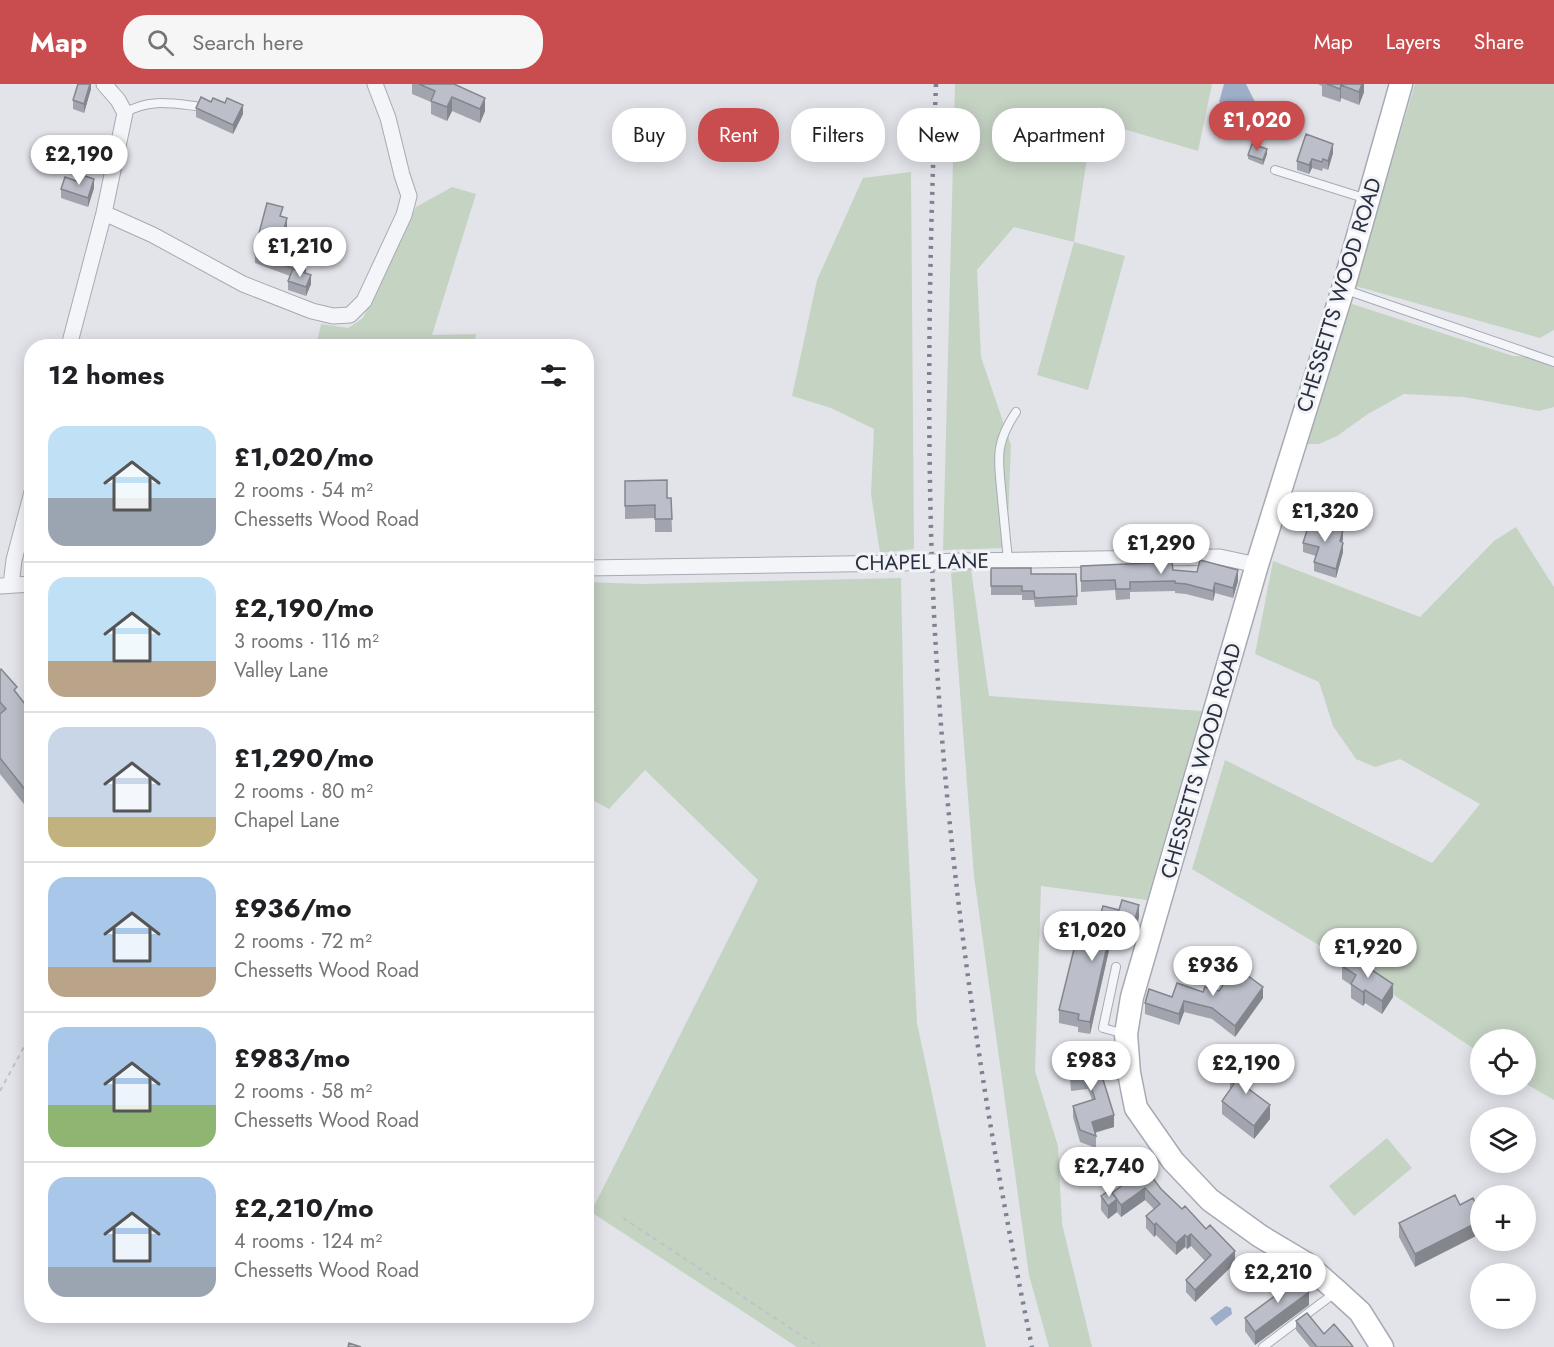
<!DOCTYPE html>
<meta charset="utf-8">
<style>
:root{--surface:#fff;--page:#f6f6f6;--text:#202124;--muted:#757577;--line:#e0e0e0;--accent:#c94c4f}
body{margin:0;font-family:Jost,sans-serif;background:var(--page);color:var(--text);height:100vh;display:flex;flex-direction:column;font-size:22px;white-space:nowrap}
*{box-sizing:border-box;margin:0}
p{font-size:20px;color:var(--muted)}
.icon{flex:none;width:33px;height:33px;fill:none;stroke:currentColor;stroke-width:2;stroke-linecap:round;stroke-linejoin:round}
.map{position:relative;flex:1;overflow:hidden}
.side{position:absolute;left:24px;top:255px;width:570px;height:984px;display:flex;flex-direction:column;background:var(--surface);border-radius:24px;box-shadow:0 3px 15px #0003}
.side>*{flex:none}
.banner{position:absolute;left:612px;top:24px;width:570px;height:54px;display:flex;gap:12px}
.fabs{position:absolute;left:1470px;top:945px;display:grid;gap:12px}
.fabs a{display:grid;place-items:center;width:66px;height:66px;border-radius:50%;background:var(--surface);box-shadow:0 3px 15px #0003;font-size:30px}
.price{position:absolute;translate:-50% -51px;padding:0 14px;border-radius:21px;background:#fff;color:#222;font-size:20px;line-height:39px;filter:drop-shadow(0 2px 3px #0008)}
.price::after{content:'';position:absolute;left:50%;top:36px;width:18px;height:14px;margin-left:-9px;background:inherit;clip-path:polygon(0 0,100% 0,50% 100%)}
.price.on{background:var(--accent);color:#fff}
ul{padding:0;list-style:none}
li{display:flex;align-items:center;gap:18px;height:150px;padding:0 24px}
li+li{border-top:2px solid var(--line)}
li span{display:grid;place-items:center;flex:none;width:168px;height:120px;border-radius:18px;color:#555}
li>.icon{margin-inline-start:auto}
span .icon{width:72px;height:72px;fill:#fffc;stroke-width:1}
li b{font-size:26px}
h2{display:flex;justify-content:space-between;align-items:center;height:72px;padding:0 24px;font-size:26px}
.chip{padding:0 21px;border-radius:24px;background:var(--surface);box-shadow:0 3px 15px #0003;font-size:21px;line-height:54px}
.chip.on{background:var(--accent);color:#fff}
header{display:flex;align-items:center;gap:36px;box-sizing:border-box;height:84px;padding:0 30px;background:var(--accent);color:#fff}
header strong{font-size:28px}
nav{display:flex;gap:33px;margin-inline-start:auto;font-size:21px}
.search{width:420px;height:54px;background:var(--page);display:flex;align-items:center;gap:15px;box-sizing:border-box;padding:0 21px;border-radius:24px;color:var(--muted);font-size:22px}
.map>svg:first-child{display:block}
</style>
<header>
<strong>Map</strong>
<div class="search"><svg class="icon" aria-label="search" viewBox="0 0 24 24"><circle cx="10" cy="10" r="6"/><path d="M15 15l6 6"/></svg>Search here</div>
<nav><a>Map</a><a>Layers</a><a>Share</a></nav>
</header>
<div class="map">
<svg width="1554" height="1263" viewBox="0 0 1554 1263">
<rect width="100%" height="100%" fill="#e2e4ea"/>
<path fill="#c5d3c3" d="M955 0H1212L1198 67 1120 44 1092 42 1074 158 1125 172 1088 306 1037 291 1074 158 1014 143 977 186 981 273 1011 361 1007 464 943 466Z
M1415 0H1554V246L1540 254 1355 202Z
M911 88 914 465 880 469 871 410 874 345 831 324 792 312 817 196 863 94Z
M452 103 476 110 432 251 476 250 474 262H316L321 240 348 244 363 234 416 123Z
M1349 219 1513 272 1554 273V323L1539 327 1464 313 1404 310 1368 330 1337 352 1319 360H1306Z
M1516 443 1554 503V1016L1526 1000V956H1480V969L1327 866 1192 785 1225 676 1432 779 1480 720 1400 675 1375 683 1356 675 1333 642 1319 598 1255 570 1273 477 1420 533 1494 457Z
M971 485 989 612 1202 627 1147 816 1041 802 1035 987 1058 1062 1062 1140 1092 1263H1049L1029 1191 974 792 951 489Z
M901 494 905 695 917 939 986 1263H797L591 1128 758 796 645 686 609 725 587 713V498L642 500Z
M1387 1054 1412 1084 1354 1132 1329 1102Z"/>
<path fill="#9eadc8" d="M1224 0H1246L1261 30 1258 32 1227 23 1219 18Z
M1226 1222 1231 1224 1232 1230 1216 1242 1210 1234Z"/>
<g fill="none" stroke-linecap="round" stroke-linejoin="round">
<g stroke="#a7aab4" stroke-width="10">
<path id="lane" d="M125 29C147 15 170 19 195 22
M1275 86 1367 115
M1346 206 1554 278
M1008 476C1006 456 1004 435 1002 415 999 377 993 362 1016 328
M1116 883 1103 944 1125 950
M1263 1263 1336 1208"/>
</g>
<g stroke="#a7aab4" stroke-width="17">
<path id="street" d="M104 129 153 151 243 200 312 227 333 232 350 231 364 217 404 131 409 112 402 91 388 34 375 0
M69 262 104 129 125 29 118 16 104 0
M962 477 1220 473 1257 481
M586 484 901 479
M11 501 14 476 32 408
M0 502 32 500"/>
</g>
<g stroke="#a7aab4" stroke-width="25">
<path id="secondary" d="M1382 1263 1360 1228 1337 1207 1305 1179 1260 1152 1210 1116 1173 1077 1136 1024 1129 989 1126 950 1132 913 1257 481 1343 205 1401 0"/>
</g>
<path stroke="#bfc2c8" stroke-width="2" stroke-dasharray="4.5 4.5" stroke-linecap="butt" d="M0 1007 32 948
M623 1134 819 1263"/>
<use href="#lane" stroke="#f4f5f8" stroke-width="8"/>
<use href="#street" stroke="#f4f5f8" stroke-width="15"/>
<use href="#secondary" stroke="#fff" stroke-width="22"/>
<path stroke="#7c8293" stroke-width="4.5" stroke-dasharray="3 6" stroke-linecap="butt" d="M936 0C929 176 926 353 934 530 946 777 982 1021 1032 1263"/>
<g stroke="#a7aab4" stroke-width="17" stroke-linecap="butt">
<path id="street-bridge" d="M901 479 962 477"/>
</g>
<use href="#street-bridge" stroke="#f4f5f8" stroke-width="15"/>
</g>
<path fill="#a2a4ad" d="M91 0V5L84 29 73 25V16Z
M412 0H454L485 27 480 39 452 27 447 37 431 30V18L412 10Z
M1318 0H1364V8L1359 21 1341 14 1340 18 1322 12V2Z
M196 24 243 30 233 50 196 33Z
M1333 69 1328 86 1323 84 1322 87 1312 84 1309 90 1297 86V77Z
M1267 70 1263 81 1248 75V71Z
M94 104 88 123 61 114V105Z
M282 133 287 143 280 169 306 187 305 190 311 200 306 212 288 206V197L290 192 255 179V170L261 158H259V149Z
M625 397 667 414H671L672 448H655V434L625 435Z
M1343 455 1342 458 1343 468 1336 494 1314 487V478L1316 472 1303 468V459Z
M1081 482 1173 486 1238 497 1233 514 1215 509 1213 517 1186 510 1175 509V507L1130 508V515L1116 516 1115 506 1081 508Z
M991 484 1031 490 1077 512V521L1035 523 1034 516H1022V511H991Z
M0 586 32 629V720L27 724 0 690Z
M1103 822 1139 833 1133 854 1119 850 1118 854 1112 853 1090 950 1078 948V943L1059 939V926L1080 863 1093 856Z
M1342 882 1393 913 1382 930 1365 919 1363 922 1351 914V901L1342 895Z
M1219 907 1263 914 1235 953 1212 935 1184 928 1179 941 1145 930V919L1172 913Z
M1081 968 1101 989 1114 1043 1095 1049 1096 1052V1064L1080 1058 1073 1033V1022L1092 1016 1088 1005 1071 1007 1069 980 1081 979Z
M1260 990 1249 1005 1270 1035 1254 1055 1222 1030V1017L1230 1006V997Z
M1120 1071 1161 1105 1235 1179 1195 1218 1186 1208V1196L1205 1177 1191 1162 1187 1165 1185 1163 1176 1171 1156 1151 1154 1153 1146 1144V1132L1154 1125 1145 1116 1121 1133 1117 1128 1108 1135 1101 1126V1112L1112 1109 1126 1098 1124 1095V1088L1120 1083Z
M1460 1121 1415 1183 1399 1153V1139Z
M1278 1205 1309 1221 1255 1261 1245 1247V1234L1278 1210Z
M1296 1237 1324 1250 1353 1263H1310L1296 1246Z"/>
<path fill="#84868d" d="M90 0H91V5L84 29V20Z
M1362 0H1364V8L1359 21V8Z
M1341 1V14L1340 18V5Z
M452 13V27L447 37V23Z
M485 14V27L480 39V25Z
M243 21V30L233 50V41Z
M1333 60V69L1328 86V77Z
M1267 65V70L1263 81V76Z
M1312 75V84L1309 90V81Z
M94 95V104L88 123V114Z
M287 134V143L278 177V168Z
M306 179V187L302 197V189Z
M311 191V200L306 212V203Z
M1343 446V455L1340 466V457Z
M1343 459V468L1336 494V485Z
M1238 486V497L1233 514V504Z
M1215 499V509L1213 517V507Z
M32 705V720L27 724V708Z
M1139 821V833L1133 854V842Z
M1119 838V850L1118 854V842Z
M1112 840V853L1090 950V938Z
M1393 900V913L1382 930V917Z
M1263 903V914L1235 953V942Z
M1365 906V919L1363 922V908Z
M1184 917V928L1179 941V930Z
M1260 977V990L1242 1013V1000Z
M1270 1021V1035L1254 1055V1042Z
M1114 1031V1043L1092 1049V1038Z
M1145 1104V1116L1121 1133V1121Z
M1117 1115V1128L1108 1135V1122Z
M1480 1137V1150L1415 1183V1170Z
M1156 1139V1151L1154 1153V1141Z
M1191 1150V1162L1187 1165V1153Z
M1185 1151V1163L1176 1171V1159Z
M1235 1167V1179L1195 1218V1206Z
M1309 1208V1221L1255 1261V1248Z"/>
<path fill="#bcbfc9" stroke="#84868d" stroke-width="1.5" d="M78 0H90L84 20 73 16Z
M419 0H454L485 14 480 25 452 13 447 23 431 17 435 7Z
M1327 0H1362L1359 8 1341 1 1340 5Z
M201 13 211 18 213 14 225 19 227 14 243 21 233 41 196 24Z
M1306 50 1333 60 1328 77 1323 75 1322 78 1312 75 1309 81 1297 77Z
M1252 60 1267 65 1263 76 1248 71Z
M82 91 94 95 88 114 61 105 65 93 79 98Z
M267 119 283 123 280 132 287 134 278 168 306 179 302 188 255 170 265 151 259 149Z
M293 185 311 191 306 203 288 197Z
M667 396V414H671L672 435H655V421L625 422V397Z
M1310 437 1343 446 1340 457 1343 459 1336 485 1314 478 1319 463 1303 459Z
M1200 476 1238 486 1233 504 1215 499 1213 507 1186 500 1175 499V497L1130 498V505H1116L1115 496 1081 497V482L1172 478 1173 486 1197 488Z
M991 484H1031V490H1076L1077 512 1035 514 1034 507H1022V502H991Z
M1 585 17 603 14 606 32 629V705L27 708 0 674V630L6 625 0 618V586Z
M1122 816 1139 821 1133 842 1119 838 1118 842 1112 840 1090 938 1078 936 1079 930 1059 926 1075 861 1080 863 1083 853 1093 856 1103 822 1119 826Z
M1349 871 1393 900 1382 917 1365 906 1363 908 1351 900 1356 891 1342 882Z
M1236 883 1263 903 1235 942 1212 924 1184 917 1179 930 1145 919 1149 905 1172 913 1177 899 1203 908 1205 903 1219 907Z
M1098 966 1101 989 1114 1031 1092 1038 1096 1052 1080 1046 1073 1022 1095 1015 1088 993 1071 995 1069 980 1082 979 1081 968Z
M1251 970 1260 977 1242 1000 1270 1021 1254 1042 1222 1017 1234 1000 1230 997Z
M1130 1064 1161 1105 1182 1125 1185 1122 1206 1145 1210 1141 1235 1167 1195 1206 1186 1196 1211 1171 1191 1150 1187 1153 1185 1151 1176 1159 1156 1139 1154 1141 1146 1132 1160 1120 1145 1104 1121 1121 1112 1109 1132 1094 1124 1083 1127 1081 1120 1071Z
M1110 1106 1117 1115 1108 1122 1101 1112Z
M1455 1111 1460 1121 1473 1114 1480 1129V1137L1415 1170 1399 1139Z
M1296 1191 1309 1208 1255 1248 1245 1234 1280 1208 1278 1205Z
M1307 1229 1324 1250 1334 1240 1351 1260 1353 1263H1317L1296 1237Z
M349 1259 361 1263H348Z"/>
<g text-anchor="middle" stroke-width="6" stroke-linejoin="round" paint-order="stroke">
<g font-size="21" fill="#2a3041" stroke="#f1f3f7">
<text transform="translate(1339 211) rotate(-73)" y="7">CHESSETTS WOOD ROAD</text>
<text transform="translate(922 478) rotate(-1)" y="7">CHAPEL LANE</text>
<text transform="translate(1201 677) rotate(-74)" y="7">CHESSETTS WOOD ROAD</text>
</g>
</g>
</svg>
<div class="fabs">
<a><svg class="icon" aria-label="locate" viewBox="0 0 24 24"><circle cx="12" cy="12" r="6"/><path d="M12 2v4M12 18v4M2 12h4M18 12h4"/></svg></a>
<a><svg class="icon" aria-label="layers" viewBox="0 0 24 24"><path d="M12 4l9 5-9 5-9-5zM3 14l9 5 9-5"/></svg></a>
<a>+</a>
<a>−</a>
</div>
<b class="price on" style="left:1257px;top:68px">£1,020</b>
<b class="price" style="left:79px;top:102px">£2,190</b>
<b class="price" style="left:300px;top:194px">£1,210</b>
<b class="price" style="left:1325px;top:459px">£1,320</b>
<b class="price" style="left:1161px;top:491px">£1,290</b>
<b class="price" style="left:1092px;top:878px">£1,020</b>
<b class="price" style="left:1368px;top:895px">£1,920</b>
<b class="price" style="left:1213px;top:913px">£936</b>
<b class="price" style="left:1091px;top:1008px">£983</b>
<b class="price" style="left:1246px;top:1011px">£2,190</b>
<b class="price" style="left:1109px;top:1114px">£2,740</b>
<b class="price" style="left:1278px;top:1220px">£2,210</b>
<div class="banner">
<a class="chip">Buy</a>
<a class="chip on">Rent</a>
<a class="chip">Filters</a>
<a class="chip">New</a>
<a class="chip">Apartment</a>
</div>
<section class="side">
<h2>12 homes<svg class="icon" aria-label="filters" viewBox="0 0 24 24"><path d="M4 7h16M4 17h16"/><circle cx="9" cy="7" r="2"/><circle cx="15" cy="17" r="2"/></svg></h2>
<ul>
<li><span style="background:linear-gradient(#bfe0f5 60%,#9aa5b1 0)"><svg class="icon" aria-label="home" viewBox="0 0 24 24"><path d="M3 11l9-7 9 7M6 9v11h12V9"/></svg></span><div><b>£1,020/mo</b><p>2 rooms · 54 m²</p><p>Chessetts Wood Road</p></div></li>
<li><span style="background:linear-gradient(#bfe0f5 70%,#b9a48a 0)"><svg class="icon" aria-label="home" viewBox="0 0 24 24"><path d="M3 11l9-7 9 7M6 9v11h12V9"/></svg></span><div><b>£2,190/mo</b><p>3 rooms · 116 m²</p><p>Valley Lane</p></div></li>
<li><span style="background:linear-gradient(#c9d6e8 75%,#c2b280 0)"><svg class="icon" aria-label="home" viewBox="0 0 24 24"><path d="M3 11l9-7 9 7M6 9v11h12V9"/></svg></span><div><b>£1,290/mo</b><p>2 rooms · 80 m²</p><p>Chapel Lane</p></div></li>
<li><span style="background:linear-gradient(#a9c7e8 75%,#b9a48a 0)"><svg class="icon" aria-label="home" viewBox="0 0 24 24"><path d="M3 11l9-7 9 7M6 9v11h12V9"/></svg></span><div><b>£936/mo</b><p>2 rooms · 72 m²</p><p>Chessetts Wood Road</p></div></li>
<li><span style="background:linear-gradient(#a9c7e8 65%,#8fb573 0)"><svg class="icon" aria-label="home" viewBox="0 0 24 24"><path d="M3 11l9-7 9 7M6 9v11h12V9"/></svg></span><div><b>£983/mo</b><p>2 rooms · 58 m²</p><p>Chessetts Wood Road</p></div></li>
<li><span style="background:linear-gradient(#a9c7e8 75%,#9aa5b1 0)"><svg class="icon" aria-label="home" viewBox="0 0 24 24"><path d="M3 11l9-7 9 7M6 9v11h12V9"/></svg></span><div><b>£2,210/mo</b><p>4 rooms · 124 m²</p><p>Chessetts Wood Road</p></div></li>
</ul>
</section>
</div>
